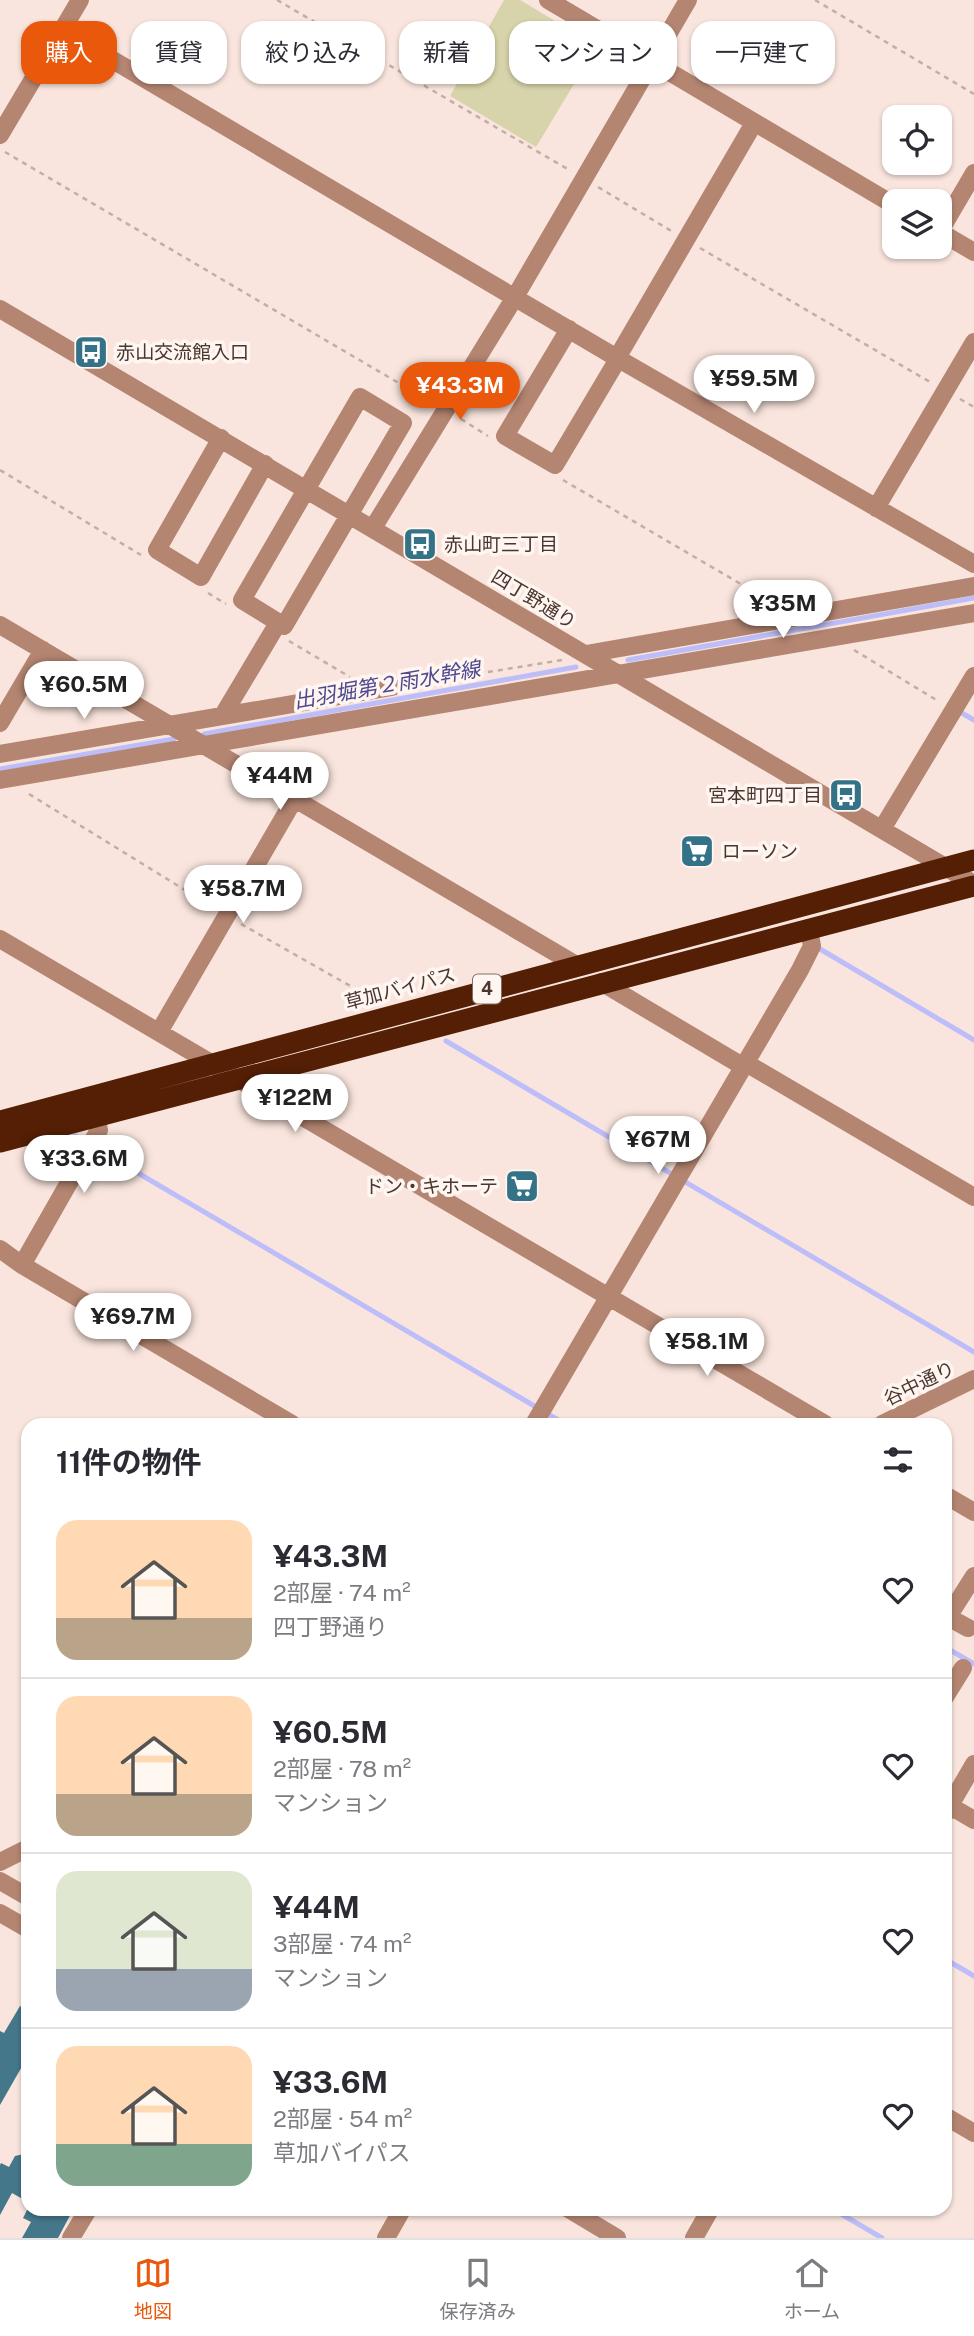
<!DOCTYPE html>
<html lang="ja">
<meta charset="utf-8">
<style>
:root{--surface:#fff;--page:#f7f7f7;--text:#2b2b33;--muted:#7c7c81;--line:#e1e1e2;--accent:#ea580c}
body{margin:0;font-family:"Public Sans","Noto Sans JP",sans-serif;background:var(--page);color:var(--text);height:100vh;display:flex;flex-direction:column;font-size:26px;white-space:nowrap}
*{box-sizing:border-box;margin:0}
p{font-size:23px;color:var(--muted)}
.icon{flex:none;width:38px;height:38px;fill:none;stroke:currentColor;stroke-width:2;stroke-linecap:round;stroke-linejoin:round}
.map{position:relative;flex:1;overflow:hidden}
.drawer{position:absolute;left:21px;top:1418px;width:931px;height:798px;display:flex;flex-direction:column;background:var(--surface);border-radius:21px;box-shadow:0 2px 5px #0004}
.drawer>*{flex:none}
.hud{position:absolute;left:21px;top:21px;width:933px;height:63px;display:flex;gap:14px}
.tools{position:absolute;left:882px;top:105px;display:grid;gap:14px}
.tools a{display:grid;place-items:center;width:70px;height:70px;border-radius:14px;background:var(--surface);box-shadow:0 2px 5px #0004;font-size:35px}
.price{position:absolute;translate:-50% -60px;padding:0 16px;border-radius:24px;background:#fff;color:#222;font-size:23px;line-height:46px;filter:drop-shadow(0 2px 4px #0008)}
.price::after{content:'';position:absolute;left:50%;top:42px;width:21px;height:16px;margin-left:-10px;background:inherit;clip-path:polygon(0 0,100% 0,50% 100%)}
.price.active{background:var(--accent);color:#fff}
ul{padding:0;list-style:none}
li{display:flex;align-items:center;gap:21px;height:175px;padding:0 35px}
li+li{border-top:2px solid var(--line)}
li span{display:grid;place-items:center;flex:none;width:196px;height:140px;border-radius:21px;color:#555}
li>.icon{margin-inline-start:auto}
span .icon{width:84px;height:84px;fill:#fffc;stroke-width:1}
li b{font-size:30px}
h2{display:flex;justify-content:space-between;align-items:center;height:84px;padding:0 35px;font-size:30px}
.pill{padding:0 24px;border-radius:21px;background:var(--surface);box-shadow:0 2px 5px #0004;font-size:24px;line-height:63px}
.pill.active{background:var(--accent);color:#fff}
.tabs{display:flex;justify-content:space-around;align-items:center;height:98px;border-top:2px solid var(--line);background:var(--surface);font-size:19px;color:var(--muted)}
.tabs a{display:grid;justify-items:center;gap:4px}
.tabs .active{color:var(--accent)}
.map>svg:first-child{display:block}
</style>
<div class="map">
<svg width="974" height="2238" viewBox="0 0 974 2238">
<rect width="100%" height="100%" fill="#f9e5dd"/>
<path fill="#d7d3aa" d="M504 0H520L597 46 536 147 450 96Z"/>
<g fill="none" stroke-linecap="round" stroke-linejoin="round">
<path stroke="#bcbdf9" stroke-width="5" d="M628 660 974 598
M960 712 974 720
M204 734 576 667
M0 769 174 739
M820 949 974 1040
M446 1041 974 1352
M75 1136 565 1424
M945 1647 974 1664
M945 1959 974 1976
M831 2208 882 2238"/>
</g>
<path fill="#447789" d="M20 2006 28 2010V2056L0 2105V2031L4 2033Z
M28 2153V2202L12 2193 0 2215V2165L1 2163 9 2167 15 2156Z
M28 2208H74L58 2238H22L31 2222 23 2218Z"/>
<g fill="none" stroke-linecap="round" stroke-linejoin="round">
<path stroke="#c2aea6" stroke-width="2.5" stroke-dasharray="5 5" stroke-linecap="butt" d="M277 0 571 171
M815 0 974 94
M5 152 431 402
M598 187 673 232
M700 248 930 382
M960 399 974 407
M461 419 488 436
M0 470 141 555
M563 480 775 604
M208 593 226 604
M289 641 350 677
M854 650 938 701
M409 685 562 660
M29 794 211 906
M241 924 375 1000"/>
<path stroke="#b48571" stroke-width="18" d="M548 0 894 205
M62 30 617 358 974 564
M0 135 80 0
M940 231 974 173
M940 232 974 252
M0 309 974 884
M569 329 505 436 555 465 618 359
M617 358 754 123
M360 397 403 423 284 626 242 600Z
M221 438 157 550 201 577 265 464
M876 508 974 342
M373 528 515 297 688 0
M0 625 578 966
M586 654 974 586
M223 715 278 623
M0 723 43 650
M0 754 392 687
M0 780 974 613
M882 829 974 676
M0 939 825 1424
M601 982 744 1067
M159 1032 295 798
M746 1063 974 1197
M0 1249 22 1265 292 1424
M22 1265 99 1130 96 1117
M534 1424 800 970 812 946 809 930
M882 1424 974 1379
M945 1495 974 1512
M968 1628 948 1617 974 1576
M945 1697 963 1668
M945 1803 974 1820
M945 1814 974 1764
M0 1862 28 1848
M0 1881 28 1897
M0 1913 28 1929
M945 2116 974 2133
M567 2208 617 2238
M71 2238 89 2208
M386 2238 403 2208
M694 2238 711 2208"/>
<path stroke="#541f05" stroke-width="21" d="M0 1121 974 860
M0 1142 974 886"/>
</g>
<defs>
<g id="bus-square" transform="scale(1.75)"><rect x="-9" y="-9" width="18" height="18" rx="4" fill="#337287" stroke="#fff5f1"/><path d="M-5-6H5V4H4V6H2V4H-2V6H-4V4H-5ZM-3.5-4V0h7V-4ZM-3.5 1.2v1.5H-2V1.2ZM2 1.2v1.5H3.5V1.2Z" fill="#fff"/></g>
<g id="supermarket-square" transform="scale(1.75)"><rect x="-9" y="-9" width="18" height="18" rx="4" fill="#337287" stroke="#fff5f1"/><path d="M-6-5.5h2.5l.6 2H6L4.5 2H-2.5L-4.4-4H-6ZM-1.5 3.2a1.3 1.3 0 1 0 .1 0ZM3 3.2a1.3 1.3 0 1 0 .1 0Z" fill="#fff"/></g>
</defs>
<g fill-rule="evenodd">
<use href="#bus-square" x="91" y="352"/>
<use href="#bus-square" x="420" y="544"/>
<use href="#bus-square" x="846" y="795"/>
<use href="#supermarket-square" x="697" y="851"/>
<use href="#supermarket-square" x="522" y="1186"/>
</g>
<g text-anchor="middle" stroke-width="7" stroke-linejoin="round" paint-order="stroke">
<rect fill="#fff5f1" stroke="#806f68" stroke-width="2" x="473" y="974.5" width="28" height="29" rx="5"/>
<g font-size="18" font-weight="bold" fill="#49362e">
<text x="487" y="995">4</text>
</g>
<g font-size="19" fill="#49362e" stroke="#fff5f1" text-anchor="start">
<text x="116" y="359">赤山交流館入口</text>
<text x="444" y="551">赤山町三丁目</text>
<text x="822" y="802" text-anchor="end">宮本町四丁目</text>
<text x="722" y="858">ローソン</text>
<text x="498" y="1193" text-anchor="end">ドン・キホーテ</text>
</g>
<g font-size="19" fill="#49362e" stroke="#fff5f1">
<text transform="translate(534 599) rotate(31)" y="7">四丁野通り</text>
<text transform="translate(400 988) rotate(-15)" y="7">草加バイパス</text>
<text transform="translate(919 1383) rotate(-26)" y="7">谷中通り</text>
</g>
<g font-size="21" font-style="italic" fill="#4d488f" stroke="#fff5f1">
<text transform="translate(387 685) rotate(-10)" y="7">出羽堀第２雨水幹線</text>
</g>
</g>
</svg>
<div class="tools">
<a><svg class="icon" aria-label="locate" viewBox="0 0 24 24"><circle cx="12" cy="12" r="6"/><path d="M12 2v4M12 18v4M2 12h4M18 12h4"/></svg></a>
<a><svg class="icon" aria-label="layers" viewBox="0 0 24 24"><path d="M12 4l9 5-9 5-9-5zM3 14l9 5 9-5"/></svg></a>
</div>
<b class="price" style="left:754px;top:415px">¥59.5M</b>
<b class="price active" style="left:460px;top:422px">¥43.3M</b>
<b class="price" style="left:783px;top:640px">¥35M</b>
<b class="price" style="left:84px;top:721px">¥60.5M</b>
<b class="price" style="left:280px;top:812px">¥44M</b>
<b class="price" style="left:243px;top:925px">¥58.7M</b>
<b class="price" style="left:295px;top:1134px">¥122M</b>
<b class="price" style="left:658px;top:1176px">¥67M</b>
<b class="price" style="left:84px;top:1195px">¥33.6M</b>
<b class="price" style="left:133px;top:1353px">¥69.7M</b>
<b class="price" style="left:707px;top:1378px">¥58.1M</b>
<div class="hud">
<a class="pill active">購入</a>
<a class="pill">賃貸</a>
<a class="pill">絞り込み</a>
<a class="pill">新着</a>
<a class="pill">マンション</a>
<a class="pill">一戸建て</a>
</div>
<section class="drawer">
<h2>11件の物件<svg class="icon" aria-label="filters" viewBox="0 0 24 24"><path d="M4 7h16M4 17h16"/><circle cx="9" cy="7" r="2"/><circle cx="15" cy="17" r="2"/></svg></h2>
<ul>
<li><span style="background:linear-gradient(#ffd9b3 70%,#b9a48a 0)"><svg class="icon" aria-label="home" viewBox="0 0 24 24"><path d="M3 11l9-7 9 7M6 9v11h12V9"/></svg></span><div><b>¥43.3M</b><p>2部屋 · 74 m²</p><p>四丁野通り</p></div><svg class="icon" aria-label="heart" viewBox="0 0 24 24"><path d="M12 20l-8-8c-3-5 5-10 8-4 3-6 11-1 8 4z"/></svg></li>
<li><span style="background:linear-gradient(#ffd9b3 70%,#b9a48a 0)"><svg class="icon" aria-label="home" viewBox="0 0 24 24"><path d="M3 11l9-7 9 7M6 9v11h12V9"/></svg></span><div><b>¥60.5M</b><p>2部屋 · 78 m²</p><p>マンション</p></div><svg class="icon" aria-label="heart" viewBox="0 0 24 24"><path d="M12 20l-8-8c-3-5 5-10 8-4 3-6 11-1 8 4z"/></svg></li>
<li><span style="background:linear-gradient(#dfe7d0 70%,#9aa5b1 0)"><svg class="icon" aria-label="home" viewBox="0 0 24 24"><path d="M3 11l9-7 9 7M6 9v11h12V9"/></svg></span><div><b>¥44M</b><p>3部屋 · 74 m²</p><p>マンション</p></div><svg class="icon" aria-label="heart" viewBox="0 0 24 24"><path d="M12 20l-8-8c-3-5 5-10 8-4 3-6 11-1 8 4z"/></svg></li>
<li><span style="background:linear-gradient(#ffd9b3 70%,#7fa58c 0)"><svg class="icon" aria-label="home" viewBox="0 0 24 24"><path d="M3 11l9-7 9 7M6 9v11h12V9"/></svg></span><div><b>¥33.6M</b><p>2部屋 · 54 m²</p><p>草加バイパス</p></div><svg class="icon" aria-label="heart" viewBox="0 0 24 24"><path d="M12 20l-8-8c-3-5 5-10 8-4 3-6 11-1 8 4z"/></svg></li>
</ul>
</section>
</div>
<nav class="tabs">
<a class="active"><svg class="icon" aria-label="map" viewBox="0 0 24 24"><path d="M3 6l6-2 6 2 6-2v14l-6 2-6-2-6 2zM9 4v14M15 6v14"/></svg>地図</a>
<a><svg class="icon" aria-label="saved" viewBox="0 0 24 24"><path d="M7 4h10v16l-5-4-5 4z"/></svg>保存済み</a>
<a><svg class="icon" aria-label="home" viewBox="0 0 24 24"><path d="M3 11l9-7 9 7M6 9v11h12V9"/></svg>ホーム</a>
</nav>
